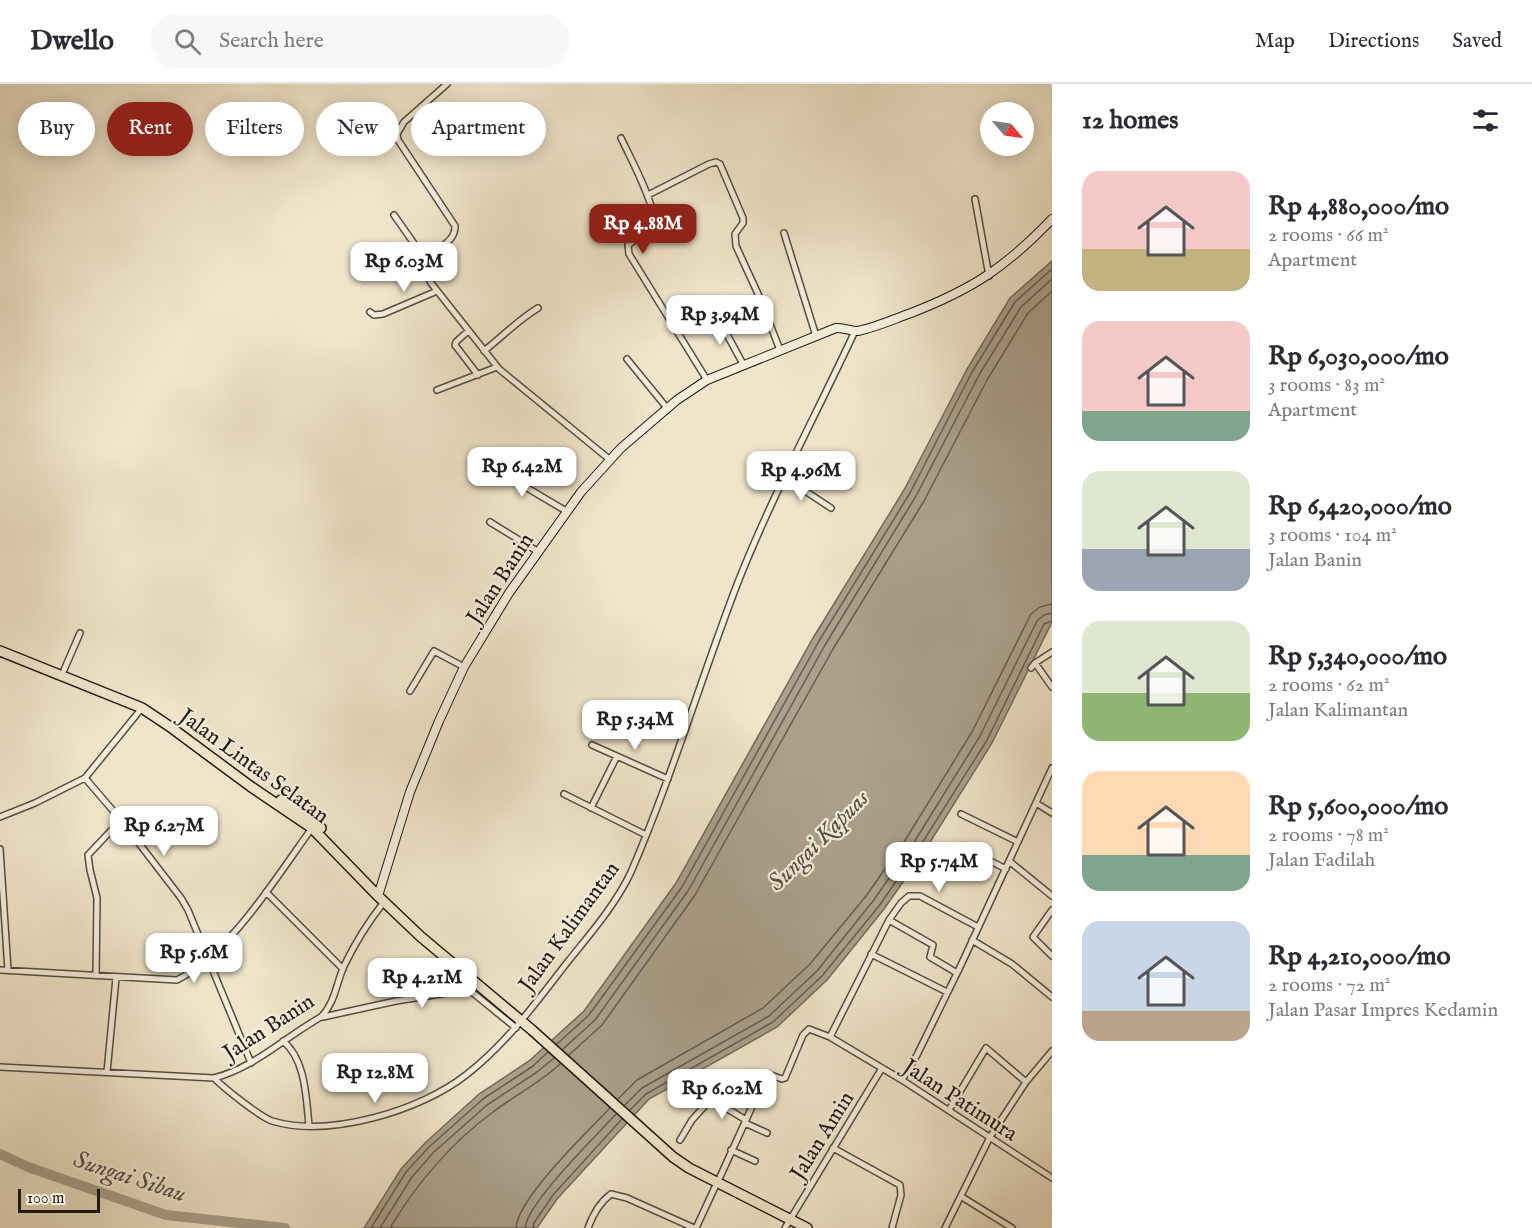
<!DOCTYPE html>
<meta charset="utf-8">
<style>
:root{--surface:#fff;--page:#f7f7f7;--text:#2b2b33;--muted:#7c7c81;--line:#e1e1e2;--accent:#8f2418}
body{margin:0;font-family:"IM FELL English",serif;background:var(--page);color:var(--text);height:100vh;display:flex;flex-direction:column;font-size:22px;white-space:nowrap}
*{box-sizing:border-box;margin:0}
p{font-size:20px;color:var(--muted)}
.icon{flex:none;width:33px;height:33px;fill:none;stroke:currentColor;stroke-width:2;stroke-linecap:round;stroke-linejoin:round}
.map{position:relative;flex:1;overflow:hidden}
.details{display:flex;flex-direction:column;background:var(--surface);width:480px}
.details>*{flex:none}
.top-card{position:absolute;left:18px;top:18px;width:570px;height:54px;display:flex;gap:12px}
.needle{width:39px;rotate:119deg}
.fabs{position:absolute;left:980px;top:18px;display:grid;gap:12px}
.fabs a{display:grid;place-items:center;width:54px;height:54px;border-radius:50%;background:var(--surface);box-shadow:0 3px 15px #0003;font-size:30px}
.scale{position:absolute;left:18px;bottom:15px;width:82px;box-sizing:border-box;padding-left:6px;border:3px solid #231a12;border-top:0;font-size:16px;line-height:21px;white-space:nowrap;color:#231a12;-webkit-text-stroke:4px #f5eedd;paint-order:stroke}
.price{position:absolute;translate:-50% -51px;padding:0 14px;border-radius:12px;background:#fff;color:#222;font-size:20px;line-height:39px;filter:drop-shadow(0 2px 3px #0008)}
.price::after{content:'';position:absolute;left:50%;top:36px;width:18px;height:14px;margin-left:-9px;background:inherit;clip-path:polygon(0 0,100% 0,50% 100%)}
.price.current{background:var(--accent);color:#fff}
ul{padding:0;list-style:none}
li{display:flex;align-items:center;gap:18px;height:150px;padding:0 30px}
li span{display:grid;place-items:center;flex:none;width:168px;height:120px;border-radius:18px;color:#555}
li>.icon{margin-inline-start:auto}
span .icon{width:72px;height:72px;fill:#fffc;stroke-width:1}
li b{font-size:26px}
h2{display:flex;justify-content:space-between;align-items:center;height:72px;padding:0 30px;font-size:26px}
.pill{padding:0 21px;border-radius:27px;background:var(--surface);box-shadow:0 3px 15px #0003;font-size:21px;line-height:54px}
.pill.current{background:var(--accent);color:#fff}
header{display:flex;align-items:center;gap:36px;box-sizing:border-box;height:84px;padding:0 30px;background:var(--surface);border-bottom:2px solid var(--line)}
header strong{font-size:28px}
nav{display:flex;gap:33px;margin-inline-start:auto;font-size:21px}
.search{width:420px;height:54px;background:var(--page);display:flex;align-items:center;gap:15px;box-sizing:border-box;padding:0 21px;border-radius:33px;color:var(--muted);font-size:22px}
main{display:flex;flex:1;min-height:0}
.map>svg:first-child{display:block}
</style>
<header>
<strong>Dwello</strong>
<div class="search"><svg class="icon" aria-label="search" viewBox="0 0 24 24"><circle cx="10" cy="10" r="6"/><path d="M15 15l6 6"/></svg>Search here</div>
<nav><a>Map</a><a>Directions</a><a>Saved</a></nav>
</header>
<main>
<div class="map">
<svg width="1052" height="1144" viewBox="0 0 1052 1144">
<rect width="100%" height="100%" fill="#f0e5ca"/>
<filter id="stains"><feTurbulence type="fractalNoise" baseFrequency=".00333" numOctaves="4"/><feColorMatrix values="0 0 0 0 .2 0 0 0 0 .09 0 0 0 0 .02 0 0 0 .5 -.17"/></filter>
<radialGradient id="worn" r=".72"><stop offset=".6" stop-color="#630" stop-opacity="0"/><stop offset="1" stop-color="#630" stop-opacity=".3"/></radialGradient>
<path fill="#aaa08b" stroke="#746a5b" stroke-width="1.5" d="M1052 177V538L992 659 922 771 884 825 827 896 777 943 649 1015 557 1115 537 1144H364L401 1085 425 1059 479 1010 529 977 584 927 676 799 813 554 904 406 967 285 1010 214Z"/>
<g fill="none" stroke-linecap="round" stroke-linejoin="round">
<path stroke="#665d4e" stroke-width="1.5" d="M557 960 589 931 682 803 819 557 910 409 972 288 1015 218 1052 185
M563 965 595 936 688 807 825 561 916 412 979 291 1021 223 1052 195
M569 971 602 941 695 811 833 565 924 417 987 296 1028 229 1052 207
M618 1015 637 996 763 924 810 880 866 812 904 758 972 648 1031 530 1040 523 1052 520
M625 1021 642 1004 769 932 817 887 873 817 911 763 980 652 1037 537 1044 531 1052 529
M630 1026 646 1010 773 938 822 892 879 822 917 767 987 656 1044 540 1052 537
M371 1144 406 1088 429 1063 483 1015 533 982 548 968
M380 1144 412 1093 434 1068 487 1021 537 988 554 974
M390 1144C417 1099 451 1059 493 1028 515 1011 540 999 560 980
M516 1144C517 1115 588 1047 610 1024
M525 1144C527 1119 597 1051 616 1030
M533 1144 534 1139 553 1111 622 1035"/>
<path stroke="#aaa08b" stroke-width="10" d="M0 1070 28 1083 166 1131 285 1144"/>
<g stroke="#564d40" stroke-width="8">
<path id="street" d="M447 0 404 38 397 50 398 56 455 142C456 167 412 164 431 199L499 285 609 375
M621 54C628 69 658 125 653 139 649 148 636 155 628 161L629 170 707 296
M648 111 709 80 716 78 720 80 743 134V139L735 150 736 162 759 212 780 266
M975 115 989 192
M394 131 427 178
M784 149 816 252
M389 188C402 195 412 189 425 184
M370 228 374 231 383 230 437 207
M718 234 743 280
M468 247 456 258 455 261 478 291
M484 267C503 252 518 236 538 224
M627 275 667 324
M437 306 497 283
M490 382 566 427
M784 393 831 424
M490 438 537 467
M1035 579 1052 603
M1031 584 1035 579 1052 568
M64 586 80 549
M410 607 434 567 464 583
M592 661 668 695
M85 694 121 736 181 814 188 826 251 979
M564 710 646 751
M1036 719 1052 729
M591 724 617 672
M961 730 1018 758
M0 733 35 719 85 694 142 624
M961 762 1006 785
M0 765 8 886
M1009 777 1052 812
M266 808 343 885
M1052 826 1033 853 1052 872
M889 836 933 861 930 873 957 889
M972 856 1012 880 1052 913
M871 870 947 908
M0 886 177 896C230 870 277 792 312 744
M96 892 97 814 90 786 88 771 121 736
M323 933 396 917 466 906 473 909 516 944
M830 953 889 836 901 819 909 812H920L978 843
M283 957C306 976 306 1014 309 1041
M0 983 214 994C254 984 285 953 321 933 335 919 336 900 344 882 355 859 369 837 384 818
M107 988 116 894
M214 994C225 1005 259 1032 272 1037 329 1054 420 1027 466 991 506 960 535 920 566 880 589 851 615 822 631 788 672 693 701 594 738 498 772 412 816 331 855 247
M902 996 917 971 961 881 1052 684
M949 1026 986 964 1026 998
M745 1039 767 1049
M680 1056 692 1036 711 1015 746 1036
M833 1064 900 1101 901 1111 892 1144
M731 1066 755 1077
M720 1093 766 992 768 990 782 995 785 994 803 951 809 945 830 953 902 996 1052 1094
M962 1113 1012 1144
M588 1144C593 1130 599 1119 611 1110L627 1114 694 1144
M696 1144 715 1103
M785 1144 882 984
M945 1144 990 1053 1026 998 1052 967"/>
</g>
<g stroke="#231a12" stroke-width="10">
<path id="secondary" d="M378 812 410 708 439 637 464 583 509 509 581 408 621 364 677 316 707 296 836 244C844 243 852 248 858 247 877 243 894 235 911 229 973 205 1006 183 1052 135"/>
</g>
<g stroke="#231a12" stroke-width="12">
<path id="highway" d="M0 567 142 624 169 642 250 702 312 744 378 812 420 852 532 946 673 1073 689 1084 807 1144
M281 716 298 726 321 744"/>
</g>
<use href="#street" stroke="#f5eedd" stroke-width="5"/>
<use href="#secondary" stroke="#f5eedd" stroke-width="8"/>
<use href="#highway" stroke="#f0e5ca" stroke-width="9"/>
</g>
<g text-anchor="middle" stroke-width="4.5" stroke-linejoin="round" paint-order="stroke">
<g font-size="22" fill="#231a12" stroke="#f5eedd">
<text transform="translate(499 494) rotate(-57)" y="8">Jalan Banin</text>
<text transform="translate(255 681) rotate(36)" y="8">Jalan Lintas Selatan</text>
<text transform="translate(568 842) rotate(-54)" y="8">Jalan Kalimantan</text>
<text transform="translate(268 942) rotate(-33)" y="8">Jalan Banin</text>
<text transform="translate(961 1015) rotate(33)" y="8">Jalan Patimura</text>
<text transform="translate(821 1051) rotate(-58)" y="8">Jalan Amin</text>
</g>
<g font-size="24" font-style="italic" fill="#595042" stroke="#f5eedd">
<text transform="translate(818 756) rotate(-45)" y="8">Sungai Kapuas</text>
<text transform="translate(130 1092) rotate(18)" y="8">Sungai Sibau</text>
</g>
</g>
<rect width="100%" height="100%" filter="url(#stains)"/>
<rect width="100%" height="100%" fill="url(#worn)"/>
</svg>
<div class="fabs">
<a><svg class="needle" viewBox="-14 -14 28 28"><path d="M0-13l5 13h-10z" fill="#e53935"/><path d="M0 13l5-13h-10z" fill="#7c7c81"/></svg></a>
</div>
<div class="scale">100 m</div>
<b class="price current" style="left:643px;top:171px">Rp 4.88M</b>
<b class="price" style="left:404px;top:209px">Rp 6.03M</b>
<b class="price" style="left:720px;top:262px">Rp 3.94M</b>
<b class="price" style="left:522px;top:414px">Rp 6.42M</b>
<b class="price" style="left:801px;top:418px">Rp 4.96M</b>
<b class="price" style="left:635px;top:667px">Rp 5.34M</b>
<b class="price" style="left:164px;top:773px">Rp 6.27M</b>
<b class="price" style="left:939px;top:809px">Rp 5.74M</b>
<b class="price" style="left:194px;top:900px">Rp 5.6M</b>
<b class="price" style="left:422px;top:925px">Rp 4.21M</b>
<b class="price" style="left:375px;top:1020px">Rp 12.8M</b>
<b class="price" style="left:722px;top:1036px">Rp 6.02M</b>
<div class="top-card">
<a class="pill">Buy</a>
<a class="pill current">Rent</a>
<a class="pill">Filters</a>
<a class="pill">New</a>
<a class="pill">Apartment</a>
</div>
</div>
<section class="details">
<h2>12 homes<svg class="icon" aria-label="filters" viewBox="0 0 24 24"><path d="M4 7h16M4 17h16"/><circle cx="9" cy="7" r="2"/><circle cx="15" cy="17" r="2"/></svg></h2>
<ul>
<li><span style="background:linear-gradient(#f6c9c9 65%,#c2b280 0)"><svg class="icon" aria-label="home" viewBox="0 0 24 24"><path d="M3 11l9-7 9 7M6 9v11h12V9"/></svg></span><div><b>Rp 4,880,000/mo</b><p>2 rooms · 66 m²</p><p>Apartment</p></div></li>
<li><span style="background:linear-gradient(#f6c9c9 75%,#7fa58c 0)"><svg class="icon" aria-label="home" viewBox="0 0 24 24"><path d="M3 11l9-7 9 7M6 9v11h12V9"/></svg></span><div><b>Rp 6,030,000/mo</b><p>3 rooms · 83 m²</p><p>Apartment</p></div></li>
<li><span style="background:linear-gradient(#dfe7d0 65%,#9aa5b1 0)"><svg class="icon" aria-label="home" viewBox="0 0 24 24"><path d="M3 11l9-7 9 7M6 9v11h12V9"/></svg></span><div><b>Rp 6,420,000/mo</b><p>3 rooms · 104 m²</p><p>Jalan Banin</p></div></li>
<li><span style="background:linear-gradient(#dfe7d0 60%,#8fb573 0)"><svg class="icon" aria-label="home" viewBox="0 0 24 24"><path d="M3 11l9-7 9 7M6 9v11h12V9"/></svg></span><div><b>Rp 5,340,000/mo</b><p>2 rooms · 62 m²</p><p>Jalan Kalimantan</p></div></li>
<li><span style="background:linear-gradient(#ffd9b3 70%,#7fa58c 0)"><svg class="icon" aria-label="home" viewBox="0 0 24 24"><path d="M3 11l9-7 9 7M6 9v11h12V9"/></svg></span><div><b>Rp 5,600,000/mo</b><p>2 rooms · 78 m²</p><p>Jalan Fadilah</p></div></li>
<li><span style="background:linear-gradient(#c9d6e8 75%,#b9a48a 0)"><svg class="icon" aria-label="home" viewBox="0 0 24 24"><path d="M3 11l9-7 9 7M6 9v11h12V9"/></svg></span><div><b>Rp 4,210,000/mo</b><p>2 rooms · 72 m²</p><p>Jalan Pasar Impres Kedamin</p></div></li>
</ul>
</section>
</main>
